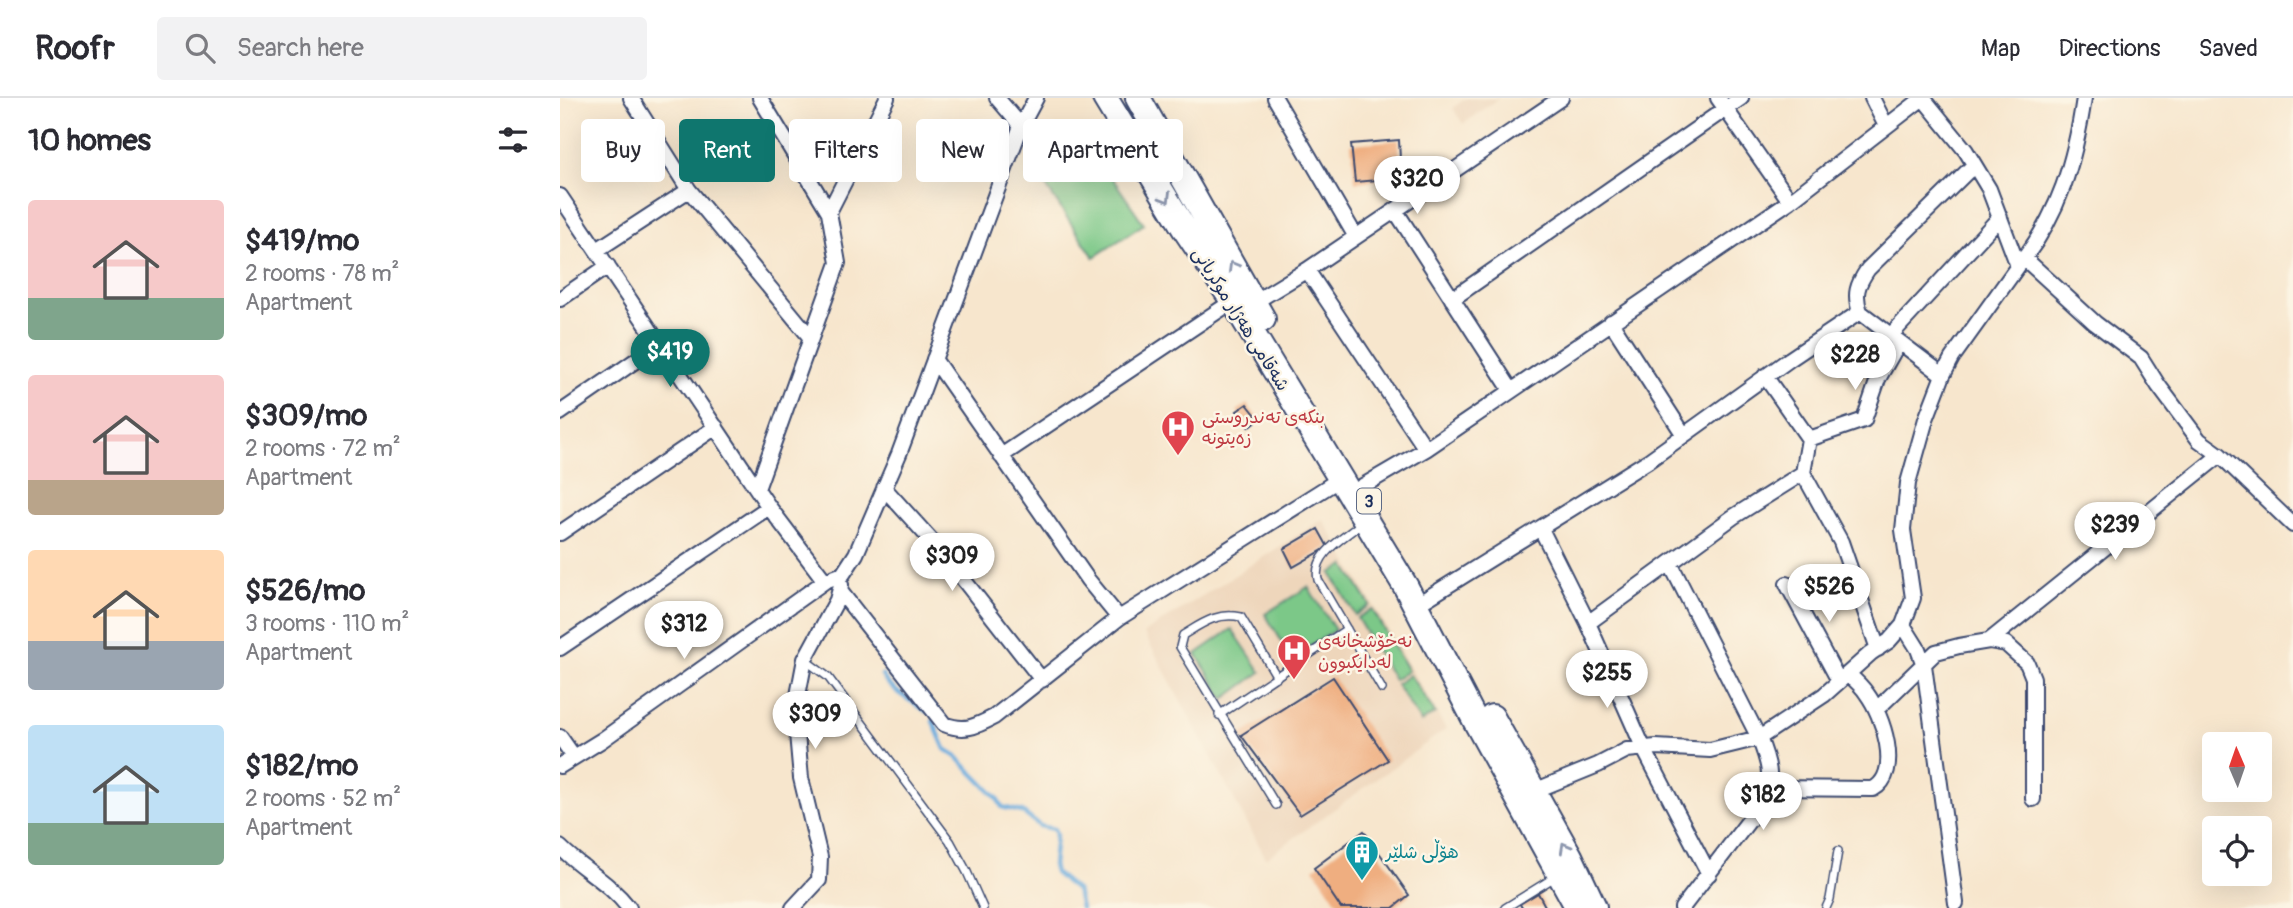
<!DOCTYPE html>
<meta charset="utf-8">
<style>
:root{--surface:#fff;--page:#f2f2f3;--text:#2b2b33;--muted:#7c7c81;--line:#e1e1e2;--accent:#0f766e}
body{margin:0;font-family:Pangolin,"Playpen Sans Arabic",sans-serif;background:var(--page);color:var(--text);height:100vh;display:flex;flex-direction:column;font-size:26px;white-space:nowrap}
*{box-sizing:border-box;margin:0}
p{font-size:23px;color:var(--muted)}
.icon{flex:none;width:38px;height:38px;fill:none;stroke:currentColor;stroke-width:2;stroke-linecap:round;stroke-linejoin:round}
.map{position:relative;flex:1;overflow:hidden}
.details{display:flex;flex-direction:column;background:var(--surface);width:560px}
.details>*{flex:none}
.hud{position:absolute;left:21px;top:21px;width:665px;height:63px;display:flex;gap:14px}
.needle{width:46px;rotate:358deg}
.tools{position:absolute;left:1642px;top:634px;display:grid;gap:14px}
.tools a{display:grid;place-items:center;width:70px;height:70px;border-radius:7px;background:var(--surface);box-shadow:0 7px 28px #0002;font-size:35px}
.price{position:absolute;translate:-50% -60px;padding:0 16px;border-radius:24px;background:#fff;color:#222;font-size:23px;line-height:46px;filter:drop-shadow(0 2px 4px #0008)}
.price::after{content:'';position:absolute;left:50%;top:42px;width:21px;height:16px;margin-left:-10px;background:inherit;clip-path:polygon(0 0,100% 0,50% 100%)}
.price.active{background:var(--accent);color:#fff}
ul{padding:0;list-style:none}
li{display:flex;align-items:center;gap:21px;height:175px;padding:0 28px}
li span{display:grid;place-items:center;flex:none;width:196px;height:140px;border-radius:7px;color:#555}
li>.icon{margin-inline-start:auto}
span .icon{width:84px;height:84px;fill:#fffc;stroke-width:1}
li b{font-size:30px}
h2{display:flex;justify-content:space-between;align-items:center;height:84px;padding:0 28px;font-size:30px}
.tag{padding:0 24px;border-radius:7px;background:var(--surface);box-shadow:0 7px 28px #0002;font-size:24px;line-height:63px}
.tag.active{background:var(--accent);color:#fff}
header{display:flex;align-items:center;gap:42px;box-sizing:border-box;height:98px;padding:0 35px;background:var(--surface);border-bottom:2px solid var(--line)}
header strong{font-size:33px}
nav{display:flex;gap:38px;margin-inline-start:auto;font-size:24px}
.search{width:490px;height:63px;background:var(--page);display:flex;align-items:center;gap:18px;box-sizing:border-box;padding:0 24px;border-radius:7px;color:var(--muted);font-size:26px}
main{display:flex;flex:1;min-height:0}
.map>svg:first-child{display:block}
</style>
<header>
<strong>Roofr</strong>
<div class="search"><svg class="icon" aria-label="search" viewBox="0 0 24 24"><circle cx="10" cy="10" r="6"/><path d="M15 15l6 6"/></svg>Search here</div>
<nav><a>Map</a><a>Directions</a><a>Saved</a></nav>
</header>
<main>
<section class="details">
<h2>10 homes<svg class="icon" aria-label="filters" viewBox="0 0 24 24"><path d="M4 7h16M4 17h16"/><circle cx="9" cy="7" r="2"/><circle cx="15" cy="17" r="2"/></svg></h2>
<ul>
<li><span style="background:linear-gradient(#f6c9c9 70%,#7fa58c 0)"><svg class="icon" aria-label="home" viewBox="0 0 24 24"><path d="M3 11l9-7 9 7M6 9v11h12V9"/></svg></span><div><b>$419/mo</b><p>2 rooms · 78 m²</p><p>Apartment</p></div></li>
<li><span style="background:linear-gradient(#f6c9c9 75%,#b9a48a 0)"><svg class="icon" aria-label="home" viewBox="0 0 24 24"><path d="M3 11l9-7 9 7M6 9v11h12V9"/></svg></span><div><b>$309/mo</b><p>2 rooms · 72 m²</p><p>Apartment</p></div></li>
<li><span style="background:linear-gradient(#ffd9b3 65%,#9aa5b1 0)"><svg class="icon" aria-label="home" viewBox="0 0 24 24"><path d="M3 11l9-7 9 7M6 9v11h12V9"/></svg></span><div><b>$526/mo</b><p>3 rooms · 110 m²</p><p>Apartment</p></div></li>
<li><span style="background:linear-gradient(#bfe0f5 70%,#7fa58c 0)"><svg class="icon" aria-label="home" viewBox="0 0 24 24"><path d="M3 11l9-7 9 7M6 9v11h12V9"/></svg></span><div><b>$182/mo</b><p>2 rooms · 52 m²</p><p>Apartment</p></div></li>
</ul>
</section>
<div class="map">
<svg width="1733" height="810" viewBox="0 0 1733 810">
<rect width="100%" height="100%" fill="#fcf5e5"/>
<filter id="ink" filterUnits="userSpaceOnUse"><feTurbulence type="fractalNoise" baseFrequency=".0143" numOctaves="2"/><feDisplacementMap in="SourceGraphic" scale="14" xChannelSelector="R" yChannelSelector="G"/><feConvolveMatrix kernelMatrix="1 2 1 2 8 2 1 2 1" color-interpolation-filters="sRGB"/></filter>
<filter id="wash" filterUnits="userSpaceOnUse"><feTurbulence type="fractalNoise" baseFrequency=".00686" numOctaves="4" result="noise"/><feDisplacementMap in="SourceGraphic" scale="28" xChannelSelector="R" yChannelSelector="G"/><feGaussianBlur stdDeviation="1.57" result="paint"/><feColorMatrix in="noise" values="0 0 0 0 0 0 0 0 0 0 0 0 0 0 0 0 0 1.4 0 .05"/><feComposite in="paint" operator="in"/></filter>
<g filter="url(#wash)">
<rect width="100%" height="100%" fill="#f7e6cd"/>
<path fill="#eed6bb" d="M906 0H939L903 26 893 10Z
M763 421 886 631 706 760 584 535Z"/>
<path fill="#7bc888" stroke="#4b7c73" stroke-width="2" d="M526 42 584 126 534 159 477 75Z
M785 467 810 507 795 517 771 475Z
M748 489 775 532 732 560 705 516Z
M812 511 848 573 834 582 797 520Z
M672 531 701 574 664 601 636 556Z
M850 577 875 615 861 624 836 586Z"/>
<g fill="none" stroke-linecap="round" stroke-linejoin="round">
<path stroke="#6aacde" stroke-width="4.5" d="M322 577C332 595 350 601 366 613
M373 623 385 651 396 658 437 700 442 709 462 714 480 728 494 731 496 736 493 767 495 775 517 793 521 810"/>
</g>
<g id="blocks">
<path fill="#efae80" d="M486 39 497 52 478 71 467 59Z
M839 42 841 80 795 84 791 46Z
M687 306 699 321 689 329 677 313Z
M758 431 768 449 733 469 724 451Z
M773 579 828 662 740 717 681 637Z
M804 733 849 797 833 810H781L754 770Z
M978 795 986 810H962L960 806Z"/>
</g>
</g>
<g filter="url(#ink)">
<use href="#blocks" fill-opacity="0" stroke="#3c4a6f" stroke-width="2"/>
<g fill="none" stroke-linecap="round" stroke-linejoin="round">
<g stroke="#3c4a6f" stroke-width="10">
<path id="service" d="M802 425C784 440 752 456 758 482L822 591
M245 562 268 579 390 743 407 774 423 810
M659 617 787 531
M716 707 620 549 623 537C643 525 657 514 681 519L717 579
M945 810 995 779
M1266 810 1270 801 1278 753"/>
</g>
<g stroke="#3c4a6f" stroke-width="18">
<path id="minor" d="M71 0 129 92 251 240
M437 0 461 28
M715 0 796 139
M1158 0 1230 103
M1312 0 1326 28
M0 98 209 409 265 483
M835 112 951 292
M269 114 327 0
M37 152 129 92
M1464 160 1535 225 1581 260 1598 287 1639 342 1660 357 1733 427
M1459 167C1499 117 1515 63 1524 0
M747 172 866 351
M0 201 48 168
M892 201 1181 0
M693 205 747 172 1001 0
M1051 224 1124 337
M1331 237 1440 119
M374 261 528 482 559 520 780 381
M1383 277 1300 214C1294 196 1297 187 1308 171L1414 67
M1205 278 1249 341 1243 375 1281 444 1318 551
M0 315 101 245
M1249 341 1304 322 1318 281 1339 244
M441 358 673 203
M801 389 866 351 1230 103 1363 0
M324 390 381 453 482 582
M197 391 278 165 269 114 200 0
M981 431 1028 525 1083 649 1149 776
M0 435 156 329
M1110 465 1199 640C1208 662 1214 681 1204 703L1122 810
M1227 486 1279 583
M280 493 384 626C404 634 415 629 434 619L559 520
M866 501 1088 363 1230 261 1300 214
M1028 525 1173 419 1243 375
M1343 527 1358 551 1364 567 1396 805
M1429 543 1660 357
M0 550 209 409
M1317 611 1376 554 1399 548 1429 543 1446 546 1467 565 1473 580V701
M0 639 14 659
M0 668 42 642 265 483 283 476 296 456 339 356 461 28 476 0
M1210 690 1313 691C1343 675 1322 616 1307 596 1302 588 1295 582 1288 576
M974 693 1038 667 1067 652 1096 649 1150 652 1199 640 1264 597 1311 555 1329 543 1343 527 1353 500 1343 432 1348 385 1366 321 1383 277 1392 260 1458 168 1429 91 1406 53 1363 0
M0 749C23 772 48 783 69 810
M233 810 259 782 260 759 241 680 235 613 245 561 277 502 281 487"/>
</g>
<g stroke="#3c4a6f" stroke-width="28">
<path id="trunk" d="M545 0 624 130 673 203 846 489 917 626 1018 810
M578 0 703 221
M932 619 1010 758 1034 809"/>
</g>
<use href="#service" stroke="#fff" stroke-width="7"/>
<use href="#minor" stroke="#fff" stroke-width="14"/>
<use href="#trunk" stroke="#fff" stroke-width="24"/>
</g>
<defs><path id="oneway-chevron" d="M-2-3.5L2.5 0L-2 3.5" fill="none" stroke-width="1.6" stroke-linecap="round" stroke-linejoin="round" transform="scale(1.75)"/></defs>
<g stroke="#8d97ae">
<use href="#oneway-chevron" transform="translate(606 100) rotate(59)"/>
<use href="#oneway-chevron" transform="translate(673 168) rotate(-120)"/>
<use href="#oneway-chevron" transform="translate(1005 749) rotate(-119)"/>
</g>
</g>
<defs>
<g id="hospital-pin" transform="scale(1.75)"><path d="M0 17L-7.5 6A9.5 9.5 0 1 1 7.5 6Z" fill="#e0444e" stroke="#fcf5e5"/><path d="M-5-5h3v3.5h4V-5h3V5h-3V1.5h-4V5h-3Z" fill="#fff"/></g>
<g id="building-pin" transform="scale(1.75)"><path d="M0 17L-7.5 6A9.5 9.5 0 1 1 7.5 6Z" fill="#0f9aa8" stroke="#fcf5e5"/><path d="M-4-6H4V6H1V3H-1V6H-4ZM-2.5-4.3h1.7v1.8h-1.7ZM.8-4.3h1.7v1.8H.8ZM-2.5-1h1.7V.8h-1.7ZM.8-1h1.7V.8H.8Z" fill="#fff"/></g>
</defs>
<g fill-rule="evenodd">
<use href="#hospital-pin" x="618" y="329"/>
<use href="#hospital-pin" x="734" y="553"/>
<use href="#building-pin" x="802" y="754"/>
</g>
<g text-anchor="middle" stroke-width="5" stroke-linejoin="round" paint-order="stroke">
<rect fill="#fcf5e5" stroke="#5e6a86" stroke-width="2" x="797" y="390.5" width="24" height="25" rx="5"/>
<g font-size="16" font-weight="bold" fill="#1b2f5e">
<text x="809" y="409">3</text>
</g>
<g font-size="18" fill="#1b2f5e" stroke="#fcf5e5">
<text transform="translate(681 221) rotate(58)" y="6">شەقامی ھەژار موکریانی</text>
</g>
<g font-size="18" fill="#be3a42" stroke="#fcf5e5" text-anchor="start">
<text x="642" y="325">بنکەی تەندروستی<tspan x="642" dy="21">زەیتونە</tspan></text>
<text x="758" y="549">نەخۆشخانەی<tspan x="758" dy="21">لەدایکبوون</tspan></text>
</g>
<g font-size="18" fill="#0d838f" stroke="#fcf5e5" text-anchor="start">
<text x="826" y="760">هۆڵی شلێر</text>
</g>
</g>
</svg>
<div class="tools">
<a><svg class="needle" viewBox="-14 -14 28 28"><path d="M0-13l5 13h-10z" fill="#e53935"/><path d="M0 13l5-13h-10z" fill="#7c7c81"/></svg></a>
<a><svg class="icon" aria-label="locate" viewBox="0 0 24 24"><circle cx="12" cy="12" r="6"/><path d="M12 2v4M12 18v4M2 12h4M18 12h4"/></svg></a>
</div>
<b class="price" style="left:857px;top:118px">$320</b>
<b class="price active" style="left:110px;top:291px">$419</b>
<b class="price" style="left:1295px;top:294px">$228</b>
<b class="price" style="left:1555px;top:464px">$239</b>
<b class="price" style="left:392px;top:495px">$309</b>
<b class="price" style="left:1269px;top:526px">$526</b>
<b class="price" style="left:124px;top:563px">$312</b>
<b class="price" style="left:1047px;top:612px">$255</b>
<b class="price" style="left:255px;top:653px">$309</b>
<b class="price" style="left:1203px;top:734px">$182</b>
<div class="hud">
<a class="tag">Buy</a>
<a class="tag active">Rent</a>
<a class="tag">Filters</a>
<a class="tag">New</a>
<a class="tag">Apartment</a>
</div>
</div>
</main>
